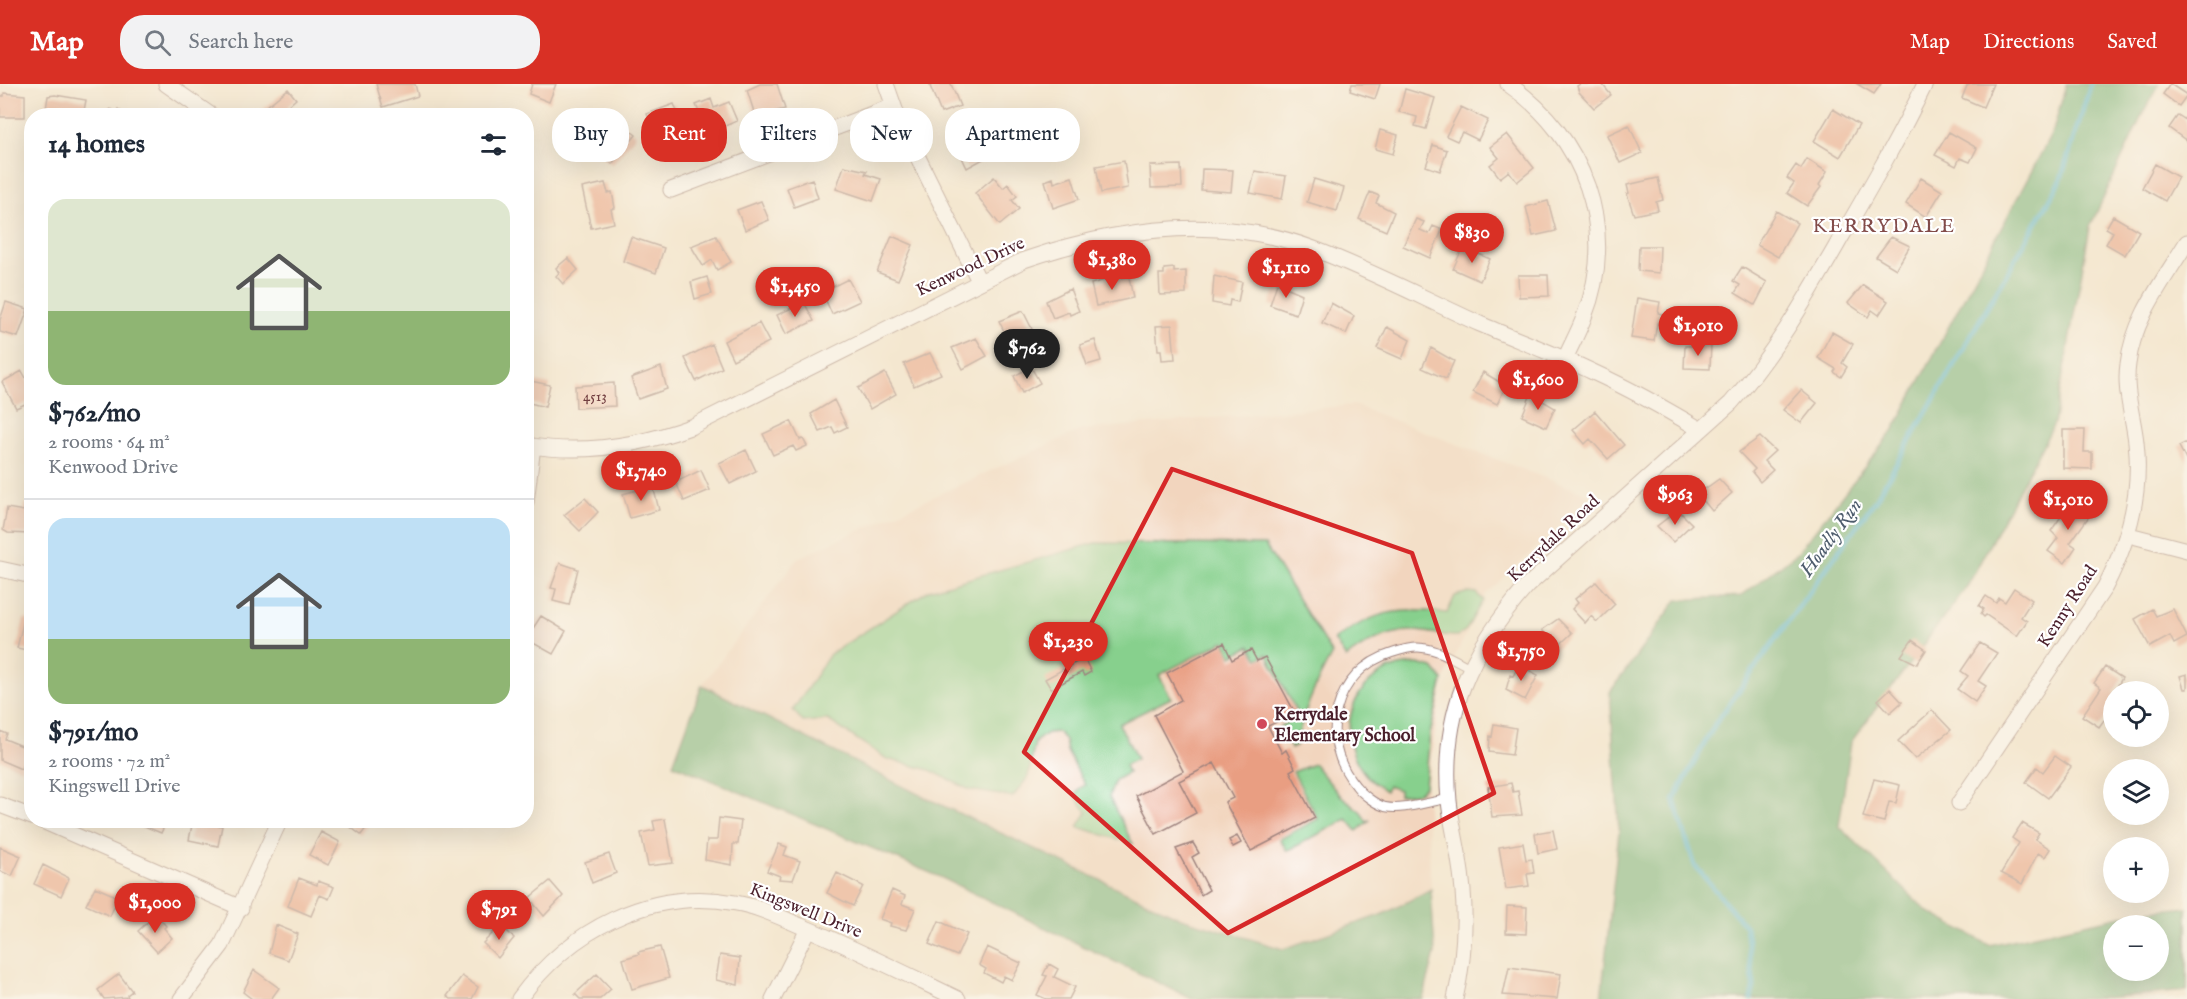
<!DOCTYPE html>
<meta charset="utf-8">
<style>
:root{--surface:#fff;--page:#f2f2f3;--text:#1f2937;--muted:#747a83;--line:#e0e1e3;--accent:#d93025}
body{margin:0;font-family:"IM FELL English",serif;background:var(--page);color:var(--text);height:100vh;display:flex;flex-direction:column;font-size:22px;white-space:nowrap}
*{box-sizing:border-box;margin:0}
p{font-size:20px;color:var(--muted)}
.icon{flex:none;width:33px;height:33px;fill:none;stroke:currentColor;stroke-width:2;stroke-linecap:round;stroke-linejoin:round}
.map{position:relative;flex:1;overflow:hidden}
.drawer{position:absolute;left:24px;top:24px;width:510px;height:720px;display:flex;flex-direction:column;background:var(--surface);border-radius:24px;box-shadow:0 6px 24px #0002}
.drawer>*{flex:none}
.guide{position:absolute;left:552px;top:24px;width:570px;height:54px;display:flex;gap:12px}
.controls{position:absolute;left:2103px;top:597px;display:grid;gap:12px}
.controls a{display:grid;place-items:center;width:66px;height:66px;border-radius:50%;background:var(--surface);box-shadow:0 6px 24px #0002;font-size:30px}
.price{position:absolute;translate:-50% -51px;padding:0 14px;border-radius:21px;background:var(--accent);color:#fff;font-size:20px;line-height:39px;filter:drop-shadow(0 2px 3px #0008)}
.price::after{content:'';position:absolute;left:50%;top:36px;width:18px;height:14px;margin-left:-9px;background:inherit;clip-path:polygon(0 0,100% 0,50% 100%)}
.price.current{background:#222;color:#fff}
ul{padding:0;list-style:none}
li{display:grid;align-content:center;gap:12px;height:318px;padding:0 24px}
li+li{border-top:2px solid var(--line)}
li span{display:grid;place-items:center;height:186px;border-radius:18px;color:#555}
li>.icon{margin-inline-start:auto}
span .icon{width:108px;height:108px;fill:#fffc;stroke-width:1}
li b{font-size:26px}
h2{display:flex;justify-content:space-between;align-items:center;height:72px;padding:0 24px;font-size:26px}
.chip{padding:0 21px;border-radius:24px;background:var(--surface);box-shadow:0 6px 24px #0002;font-size:21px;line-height:54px}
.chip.current{background:var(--accent);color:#fff}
header{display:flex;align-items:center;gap:36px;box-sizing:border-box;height:84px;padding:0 30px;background:var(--accent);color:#fff}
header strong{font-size:28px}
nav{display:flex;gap:33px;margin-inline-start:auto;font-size:21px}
.search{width:420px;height:54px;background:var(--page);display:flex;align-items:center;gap:15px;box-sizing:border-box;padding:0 21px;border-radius:24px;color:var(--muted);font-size:22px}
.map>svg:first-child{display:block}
</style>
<header>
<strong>Map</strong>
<div class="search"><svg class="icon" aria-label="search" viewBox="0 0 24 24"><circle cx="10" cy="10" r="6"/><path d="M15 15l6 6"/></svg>Search here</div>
<nav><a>Map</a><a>Directions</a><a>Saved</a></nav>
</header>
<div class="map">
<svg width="2187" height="915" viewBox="0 0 2187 915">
<rect width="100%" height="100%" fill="#fff"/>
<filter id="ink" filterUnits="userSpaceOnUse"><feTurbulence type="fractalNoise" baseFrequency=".0167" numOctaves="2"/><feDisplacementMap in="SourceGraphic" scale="12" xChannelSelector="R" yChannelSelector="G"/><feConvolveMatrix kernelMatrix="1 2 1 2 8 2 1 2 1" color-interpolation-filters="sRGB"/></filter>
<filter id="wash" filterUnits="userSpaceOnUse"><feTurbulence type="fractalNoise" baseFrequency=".008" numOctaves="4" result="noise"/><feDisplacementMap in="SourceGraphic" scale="24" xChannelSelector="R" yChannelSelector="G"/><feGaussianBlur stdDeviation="1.35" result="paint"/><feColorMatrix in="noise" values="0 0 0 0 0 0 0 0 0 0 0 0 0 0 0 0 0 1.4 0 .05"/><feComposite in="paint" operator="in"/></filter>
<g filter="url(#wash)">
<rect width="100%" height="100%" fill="#f4e7d0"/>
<path fill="#f2d5be" d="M1354 321 1593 412 1485 511 1443 597 1426 704 1431 805 1386 829 1284 865 1181 834 918 710 702 601 798 474 1081 346Z"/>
<path fill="#87d08d" stroke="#68785c" stroke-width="1.5" d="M1095 459 1265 461 1332 570C1315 600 1303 628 1296 662L1291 664 1280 642 1299 633 1267 570 1258 575 1250 562 1232 572 1224 557 1159 591 1171 614 1119 640 1137 675 1125 681 1128 689 1115 696 1109 713 1133 760 1078 743 1087 728 1075 712 1079 705 1085 701 1067 667 1065 656 1058 648 1047 649 1035 658 1028 693 1013 713 970 706 930 686 887 675 828 636 803 638 793 626 830 570 929 506Z
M1469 508 1476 509 1483 516 1466 546 1457 552C1441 552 1426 546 1410 547 1385 548 1365 559 1346 574L1334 556C1374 527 1398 523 1447 529L1455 512Z
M1418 580 1433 584 1443 596 1430 650 1425 702 1418 709 1399 711V706L1388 702 1386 707C1323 671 1345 580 1418 580Z
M1314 680 1339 710 1361 728 1366 737 1370 736 1357 747 1347 735 1287 767 1280 755 1318 735 1293 688Z"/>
<path fill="#6db278" stroke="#5c6852" stroke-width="1.5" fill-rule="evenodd" d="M2066 0H2159L2145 25 2090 143 2054 340 1968 501 1851 658 1839 742 1927 827 1989 861 2140 828 2187 823V907L2090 915H1601L1619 747 1610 608 1677 516 1741 512 1797 469 1893 347 2053 47ZM2114 842H2158V886H2114Z
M702 601 918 710 1181 834 1283 865 1386 829 1431 805 1435 870 1423 915H1192L940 793 673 680Z"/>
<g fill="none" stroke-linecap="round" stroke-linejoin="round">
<path stroke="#53b7d1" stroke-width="5" d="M1751 915 1754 902 1746 843 1695 782 1674 716 1715 640 1876 415 2060 98 2091 0"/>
</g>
<g id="blocks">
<path fill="#e99e82" d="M376 0H415L418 12 383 23Z
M532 0H556L549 18 529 10Z
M760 0H777L785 25 773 28 775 35 762 39 760 33 756 34 747 6Z
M934 0H951L960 22 941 29 930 2Z
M1352 0H1380L1375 15 1350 7Z
M1580 0H1602L1611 11 1594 24 1579 8 1577 2Z
M1857 0H1881L1874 10Z
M1971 0H1993L1983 23 1962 14 1967 2Z
M2170 0 2187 11 2179 22 2163 10Z
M288 5 296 15 288 22 296 32H267L262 26Z
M1405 5 1435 14 1426 45 1415 42 1417 33 1399 28Z
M4 9 25 11V33H0V12H4Z
M55 11 86 16 83 32H45L48 12Z
M711 15 714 24 729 18 737 37 708 49 696 21Z
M674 20 682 40 654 50 647 30Z
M1461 23 1488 36 1478 56 1462 48 1457 57 1446 52Z
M110 25 117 28 118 25 127 32H107Z
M1833 25 1859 41 1840 73 1814 57Z
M2178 31 2187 37V57L2169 44Z
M618 37 636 51 612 80 594 66Z
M967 38 972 47 980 43 990 60 982 64 987 73 967 84 950 48Z
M1629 41 1642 69 1620 79 1607 51Z
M1380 46 1398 51 1393 70 1375 65Z
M1949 48 1977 64 1970 78 1960 74 1956 82 1935 71Z
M1507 50 1534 84 1517 98 1509 87 1500 94 1490 81 1499 74 1490 63Z
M1433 61 1447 66 1440 87 1426 82Z
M1807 75 1827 88 1819 101 1821 103 1807 122 1787 109 1794 99 1787 94 1796 81 1801 85Z
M1124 77 1128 104 1101 109 1096 82Z
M2155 80 2178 93 2165 117 2142 104Z
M1181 81 1182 103 1151 104 1150 82Z
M844 82 867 87 865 90 881 95 873 117 836 105Z
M1202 85 1233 86 1231 108 1201 106Z
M1255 87 1286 92 1282 115 1250 109Z
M994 93 1003 104 1008 100 1017 112 1012 116 1019 125 1000 141 975 109Z
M1072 93 1079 115 1053 124 1045 97 1053 94 1054 99Z
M1658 94 1663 116 1656 118 1658 126 1634 131 1627 110 1629 109 1627 101Z
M1921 94 1942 107 1926 133 1906 120Z
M812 95 818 114 794 123 787 104Z
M1314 95 1344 104 1337 127 1307 118Z
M605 99 608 109 612 108 615 124 611 125 614 139 591 144 582 104Z
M1370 108 1379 112 1376 119 1394 128 1386 147 1359 135Z
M761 117 769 136 745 146 737 126Z
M1548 117 1556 147 1533 152 1526 123Z
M1776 127 1797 139 1778 173 1757 161Z
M2113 132 2139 147 2125 171 2106 160 2113 148 2106 144Z
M1416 135 1424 138 1420 146 1429 150 1433 142 1442 146 1430 174 1403 162Z
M716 152 731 178 717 186 712 176 703 182 691 162Z
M892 152 913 161 898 196 877 188Z
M631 153 664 164 656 189 623 177Z
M1891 153 1910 162 1896 185 1876 173Z
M1639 162H1660L1659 189 1638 187Z
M1463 163 1490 175 1480 197 1453 185Z
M568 174 578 186 563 200 556 192 559 189 556 184Z
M1742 183 1767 198 1755 221 1735 209 1740 201 1733 197Z
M1174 184V188L1186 187V210L1160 211 1159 190H1164V185Z
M1121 191V194L1129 193 1133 214 1096 222 1091 200Z
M1518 191H1548L1549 212 1519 213Z
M1214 192 1242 198 1238 218 1230 216 1229 222 1212 219Z
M707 193 712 210 695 215 691 198Z
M848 195 860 217 832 230 822 208Z
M1277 199 1302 210 1296 230 1270 221Z
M1863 201 1888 217 1879 231 1872 226 1868 233 1848 219Z
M1070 205 1079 227 1070 231 1069 228 1053 234 1046 217Z
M1637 214 1660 218 1658 229 1666 231 1664 239H1657L1654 257 1631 254Z
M6 218 28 225 18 253 0 248V236Z
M804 218 814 237 786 250 777 231Z
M1331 219 1354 232 1346 250 1322 239Z
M1023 227 1032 245 1009 257 999 237Z
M759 239 769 258 733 276 724 257Z
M1172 241 1175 275 1162 276 1161 266H1158L1156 242Z
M1387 243 1410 256 1402 275 1377 264Z
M1832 248 1853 260 1842 279 1847 283 1841 293 1834 288 1836 285 1818 274Z
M976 254 987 272 963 285 952 264Z
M1095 256 1101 277 1087 281 1080 261Z
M1702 258 1711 259 1710 285 1684 284 1685 262H1702Z
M712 260 722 284 696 297 685 274Z
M1431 264 1454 277 1446 295 1422 284Z
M930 269 941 290 914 302 904 280Z
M661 283 667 305 638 315 631 294Z
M1031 283 1040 299 1022 309 1014 292Z
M22 287 32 305V317L16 324 2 298Z
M1483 288 1506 302 1497 320 1473 308Z
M885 289 896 310 870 325 858 304Z
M526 296 550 301 545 323 526 318Z
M614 299 615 322 576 324 575 302Z
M1801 306 1817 319 1801 339 1783 326Z
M1531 310 1555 324 1546 343 1522 332Z
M834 316 847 343 835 349 832 343 820 348 811 330Z
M1595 327 1624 361 1608 375 1590 355 1585 360 1573 346Z
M791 337 800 356 803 355 807 362 796 367 793 362 773 371 763 350Z
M2063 346H2085L2084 368H2092V385L2063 384Z
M1760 353 1775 367 1764 377 1773 386 1760 398 1752 388 1755 385 1739 368Z
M2187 358V378L2179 362Z
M746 366 756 387 730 400 719 379Z
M701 386 710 406 684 417 676 398Z
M1719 395 1732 409 1712 427 1698 410Z
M653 402 659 426 630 434 623 410Z
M585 414 598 428 580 447 564 431Z
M2071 418 2090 431 2070 459 2076 463 2065 479 2048 467 2058 454 2051 447Z
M25 420 32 421 30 450 8 449 3 446 7 424 24 427Z
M1678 426 1692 440 1673 458 1657 442Z
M560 479 578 485 569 521 553 517 556 505 551 504Z
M1596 498 1615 520 1597 538 1591 532 1585 539 1572 525 1578 519 1575 515Z
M2014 504 2032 516 2021 533 2027 537 2017 552 1986 531 1984 533 1981 530 1984 525 1979 522 1986 512 1996 519 1999 514 2005 518Z
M2152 525 2156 532 2173 525 2187 553 2174 560 2170 552 2150 563 2135 535Z
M541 532 566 547 553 570 526 555Z
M24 535 32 536V567L17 564Z
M1558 535 1572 549 1553 567 1539 553 1544 548 1542 546Z
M1912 556 1926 566 1917 580 1901 572Z
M1224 559 1232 576 1251 566 1257 577 1265 573 1295 629 1268 642 1282 669 1286 666 1295 684 1290 687 1315 734 1251 767 1225 718 1233 714 1214 679 1179 697 1196 729 1156 750 1136 712 1183 687 1154 631 1181 616 1167 589Z
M1980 559 1997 569 1978 597 1986 602 1975 618 1957 605 1968 592 1961 587Z
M1084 574 1091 588 1084 592 1082 588 1051 605 1045 595Z
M1519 581 1538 591 1525 616 1506 606 1510 591 1513 592Z
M2105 583 2122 594 2114 608V622L2099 643 2082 632 2101 604 2094 599Z
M2187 590V605H2184L2180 592Z
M1890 605 1902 618 1890 629 1878 616Z
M1932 626 1951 646 1915 675 1898 657Z
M1494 640 1516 644 1512 671 1489 668 1490 652 1492 653Z
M0 647 7 650 5 655 29 665 21 685 0 676Z
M2055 672 2071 683 2048 714 2026 698 2037 683 2043 688Z
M1874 695 1900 701 1896 719 1889 718 1884 738 1863 733Z
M1511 699 1513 708 1518 707 1522 731 1492 733 1488 703Z
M719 734 741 737 738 760H733L732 781 705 776 707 756H717Z
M665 735 673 779 648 782 641 749 655 746 653 737Z
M138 736H167L161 749 137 739Z
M193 736 222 742 218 762 189 756Z
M341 736H372L361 751Z
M2022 739 2039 749 2035 755 2050 765 2045 773 2038 769 2022 800 2001 789 2019 759 2012 754Z
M1553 746 1557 765 1538 769 1535 749Z
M321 748 340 758 328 781 309 771Z
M1237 752 1241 759 1233 763 1229 756Z
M1193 759 1199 769 1192 773 1209 806 1201 811 1176 765Z
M1523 759 1526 776 1532 775 1534 789 1527 790 1529 802 1506 805 1499 763Z
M779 760 787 763 784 771 800 777 793 796 779 795 780 792 767 787Z
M0 763 21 772 12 792 0 787Z
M609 770 616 789 592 799 585 778Z
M43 781 69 794 61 812 34 800Z
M837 789 863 802 853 822 827 809Z
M299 794 317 801 318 797 334 803 329 815 320 811 311 832 288 822Z
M550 797 563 812 544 832 529 814Z
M95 803 118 813 110 832 86 821Z
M892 806 905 812 902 820 915 825 906 846 890 842 891 839 880 835Z
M1507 822 1527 823 1526 850 1506 849Z
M153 833 157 837 160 835 166 842 164 844 172 854 157 868 138 847Z
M939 837 967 850 957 872 929 860Z
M276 841 298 850 288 876 269 869Z
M501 841 514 854 498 874 483 859Z
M660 863 669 894 632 905 623 875 639 870 638 868Z
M987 863 1021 879 1012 896 1004 892 1001 898 984 889 986 885 979 881Z
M720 871 740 874 738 901 716 896Z
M1049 880 1058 885 1054 893 1075 903 1069 915H1046L1037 911 1047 892 1043 891Z
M1509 883 1561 890 1557 915 1503 911Z
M254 886 279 904 271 915H252L243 908Z
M119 890 132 907 127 911 128 913 104 915 98 906Z
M597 890 611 905 600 915H580L575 910Z
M462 892 478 903 472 915H451L447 912Z"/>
</g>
</g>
<g filter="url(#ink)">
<use href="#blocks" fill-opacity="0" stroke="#9f837e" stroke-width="1.5"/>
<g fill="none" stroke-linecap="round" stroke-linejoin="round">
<g stroke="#9f837e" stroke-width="10">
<path id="lane" d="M1449 715C1429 717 1404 727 1385 723 1375 720 1362 710 1356 702 1317 656 1333 587 1392 569 1401 566 1413 562 1423 564 1440 566 1455 576 1469 583"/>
</g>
<g stroke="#9f837e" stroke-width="17">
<path id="street" d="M166 0 212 32
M886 0 897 31 979 197
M1508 0C1584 52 1619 145 1584 233 1579 247 1571 261 1565 275
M671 106 893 22
M526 361C583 371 639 362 693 342L1024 176C1117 144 1219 129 1314 165 1370 186 1425 215 1480 240 1517 256 1556 270 1593 288 1630 305 1666 325 1701 346
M526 418 533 362
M2129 451 2187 466
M0 485 32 492
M1959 719 2105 503C2129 457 2142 410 2136 358 2133 331 2124 307 2128 280 2133 235 2164 196 2187 158
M0 721 32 733
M40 736 241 824
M181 915 222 861 280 736
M519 915C569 846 650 803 736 819 759 823 780 833 801 842 854 864 906 890 958 915
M773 915 808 845
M1455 915C1466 868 1467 822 1459 775 1456 756 1451 736 1449 717 1441 629 1470 567 1527 502L1731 319C1776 268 1808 211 1842 152 1871 102 1900 52 1925 0"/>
</g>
<use href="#lane" stroke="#fff" stroke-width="8"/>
<use href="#street" stroke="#fff" stroke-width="15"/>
</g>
</g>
<path d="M0 0H2187V915H0ZM1172 385 1412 469 1494 709 1228 849 1024 668Z" fill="#f4e7d0" fill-opacity=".55" fill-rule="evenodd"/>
<path fill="none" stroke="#d62828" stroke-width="4.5" stroke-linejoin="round" d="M1172 385 1412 469 1494 709 1228 849 1024 668Z"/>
<circle fill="#d1495b" stroke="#fff" stroke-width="2" cx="1262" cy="640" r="6"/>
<g text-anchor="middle" stroke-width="4.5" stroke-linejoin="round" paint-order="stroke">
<g font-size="15" fill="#723f41">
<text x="595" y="317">4513</text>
</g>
<g font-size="18" fill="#4a1f2b" stroke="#fff">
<text transform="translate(970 182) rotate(-25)" y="6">Kenwood Drive</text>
<text transform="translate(1553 454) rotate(-43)" y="6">Kerrydale Road</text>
<text transform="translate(2067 522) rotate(-57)" y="6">Kenny Road</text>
<text transform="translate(806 826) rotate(22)" y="6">Kingswell Drive</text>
</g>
<g font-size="18" font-weight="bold" fill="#4a1f2b" stroke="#fff" text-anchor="start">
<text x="1274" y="636">Kerrydale<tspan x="1274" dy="21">Elementary School</tspan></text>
</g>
<g font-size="20" letter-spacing="1.5" fill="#824b49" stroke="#fff">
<text x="1884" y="148">KERRYDALE</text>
</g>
<g font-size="20" font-style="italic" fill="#4e5c6d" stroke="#fff">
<text transform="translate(1830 453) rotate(-54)" y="7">Hoadly Run</text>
</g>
</g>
</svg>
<div class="controls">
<a><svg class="icon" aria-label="locate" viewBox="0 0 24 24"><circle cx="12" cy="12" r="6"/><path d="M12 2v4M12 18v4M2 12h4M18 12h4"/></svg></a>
<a><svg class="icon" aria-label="layers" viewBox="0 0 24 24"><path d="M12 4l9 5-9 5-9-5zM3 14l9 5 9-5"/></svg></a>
<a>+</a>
<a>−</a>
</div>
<b class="price" style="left:1472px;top:180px">$830</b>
<b class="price" style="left:1112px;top:207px">$1,380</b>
<b class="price" style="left:1286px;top:215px">$1,110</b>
<b class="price" style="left:795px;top:234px">$1,450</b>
<b class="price" style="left:1698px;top:273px">$1,010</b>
<b class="price current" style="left:1027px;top:296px">$762</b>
<b class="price" style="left:1538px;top:327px">$1,600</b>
<b class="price" style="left:641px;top:418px">$1,740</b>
<b class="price" style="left:1675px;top:442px">$963</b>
<b class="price" style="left:2068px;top:447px">$1,010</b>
<b class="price" style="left:1068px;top:589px">$1,230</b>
<b class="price" style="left:1521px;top:598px">$1,750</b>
<b class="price" style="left:155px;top:850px">$1,000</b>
<b class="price" style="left:499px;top:857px">$791</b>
<div class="guide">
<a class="chip">Buy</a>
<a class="chip current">Rent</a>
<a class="chip">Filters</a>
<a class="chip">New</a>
<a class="chip">Apartment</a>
</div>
<section class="drawer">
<h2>14 homes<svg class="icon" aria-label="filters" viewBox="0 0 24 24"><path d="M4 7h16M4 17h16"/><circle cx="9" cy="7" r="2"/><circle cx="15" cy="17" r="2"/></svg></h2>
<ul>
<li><span style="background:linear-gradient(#dfe7d0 60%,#8fb573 0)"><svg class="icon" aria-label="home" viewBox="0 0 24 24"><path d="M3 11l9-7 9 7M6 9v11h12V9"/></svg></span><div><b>$762/mo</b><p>2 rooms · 64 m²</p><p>Kenwood Drive</p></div></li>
<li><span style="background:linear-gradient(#bfe0f5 65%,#8fb573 0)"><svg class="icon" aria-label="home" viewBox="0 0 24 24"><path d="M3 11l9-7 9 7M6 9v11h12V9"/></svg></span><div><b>$791/mo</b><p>2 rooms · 72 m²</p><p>Kingswell Drive</p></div></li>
</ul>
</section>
</div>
